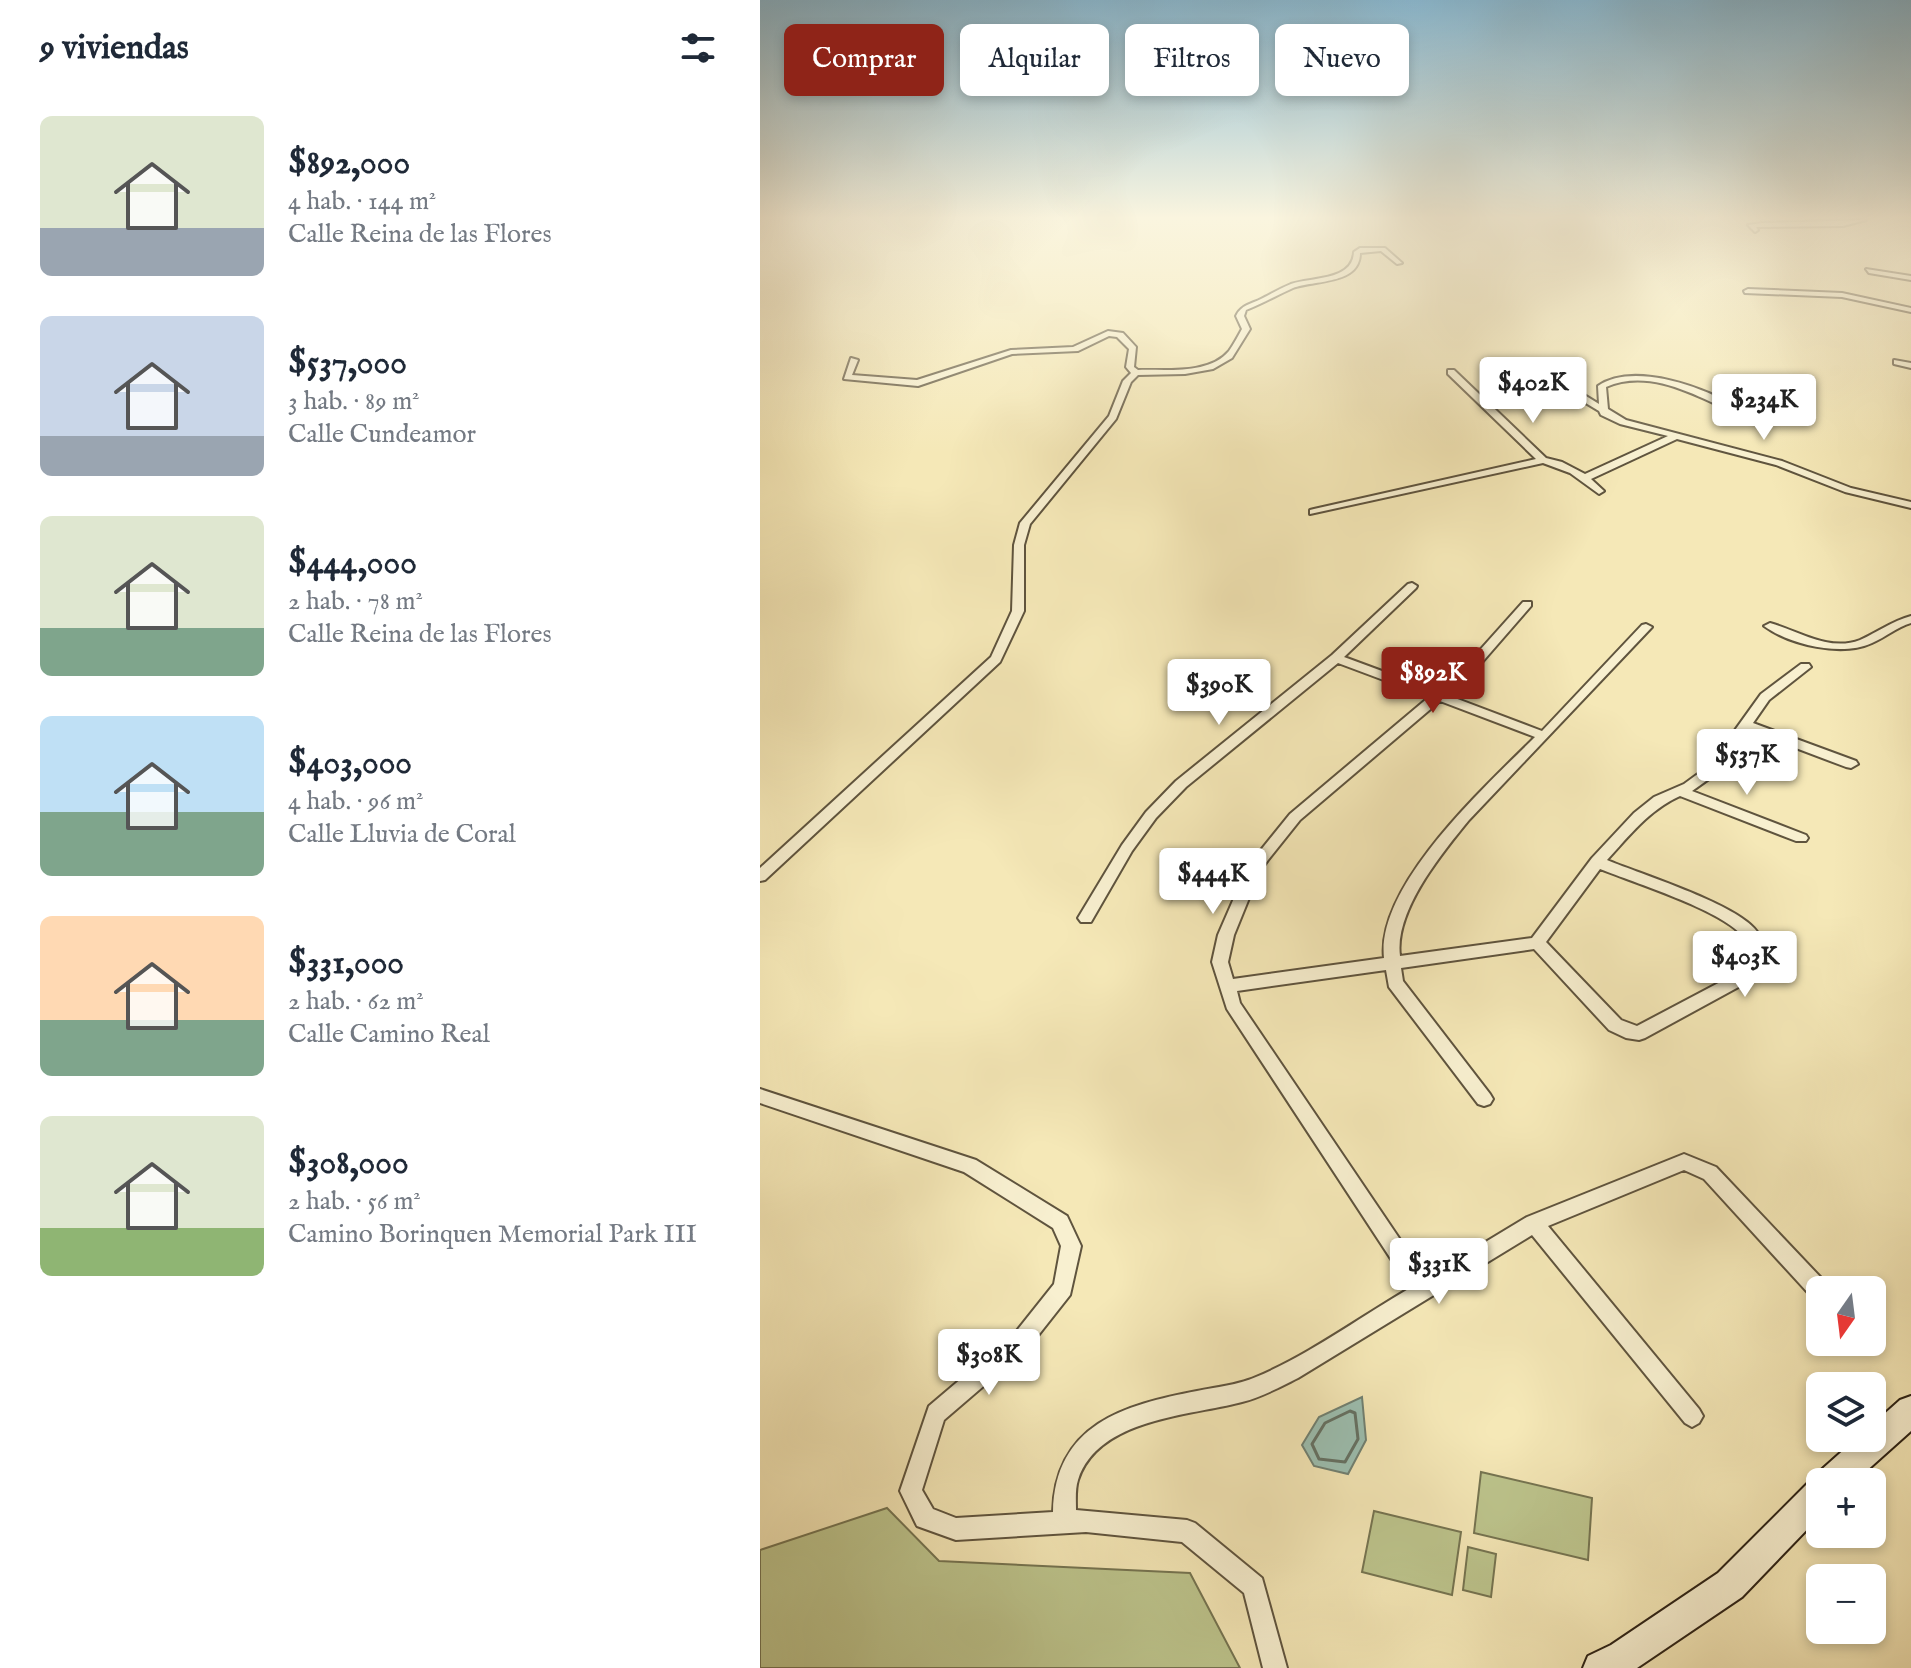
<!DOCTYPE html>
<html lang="es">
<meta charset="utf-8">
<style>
:root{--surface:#fff;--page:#f2f2f3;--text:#1f2937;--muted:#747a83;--accent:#8f2418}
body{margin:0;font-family:"IM FELL English",serif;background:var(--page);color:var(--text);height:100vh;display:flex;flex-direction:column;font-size:30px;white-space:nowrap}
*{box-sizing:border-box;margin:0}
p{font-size:26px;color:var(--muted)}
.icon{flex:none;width:44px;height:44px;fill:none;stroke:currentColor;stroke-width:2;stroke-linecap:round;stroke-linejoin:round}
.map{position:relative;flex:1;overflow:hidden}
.details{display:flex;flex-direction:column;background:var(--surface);width:760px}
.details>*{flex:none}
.guide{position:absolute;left:24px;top:24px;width:760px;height:72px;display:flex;gap:16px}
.needle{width:52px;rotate:194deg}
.controls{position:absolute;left:1046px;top:1276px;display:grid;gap:16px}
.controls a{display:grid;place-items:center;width:80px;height:80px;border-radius:12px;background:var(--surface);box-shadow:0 4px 12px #0003;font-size:40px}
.price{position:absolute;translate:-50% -68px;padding:0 18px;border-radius:8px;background:#fff;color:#222;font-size:26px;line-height:52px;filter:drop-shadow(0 2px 4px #0008)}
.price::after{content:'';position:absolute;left:50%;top:48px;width:24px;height:18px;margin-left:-12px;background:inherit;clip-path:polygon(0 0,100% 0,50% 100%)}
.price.current{background:var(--accent);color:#fff}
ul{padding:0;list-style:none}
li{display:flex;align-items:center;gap:24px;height:200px;padding:0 40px}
li span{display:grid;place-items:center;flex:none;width:224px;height:160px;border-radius:12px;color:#555}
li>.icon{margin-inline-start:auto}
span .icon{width:96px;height:96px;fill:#fffc;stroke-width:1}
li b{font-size:34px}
h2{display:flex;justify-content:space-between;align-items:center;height:96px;padding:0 40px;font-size:34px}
.tag{padding:0 28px;border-radius:12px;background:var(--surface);box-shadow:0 4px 12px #0003;font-size:28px;line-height:72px}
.tag.current{background:var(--accent);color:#fff}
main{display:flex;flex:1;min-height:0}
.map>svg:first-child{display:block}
</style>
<main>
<section class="details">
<h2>9 viviendas<svg class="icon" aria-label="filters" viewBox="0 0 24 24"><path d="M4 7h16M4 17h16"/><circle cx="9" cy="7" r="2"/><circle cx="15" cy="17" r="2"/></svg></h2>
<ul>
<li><span style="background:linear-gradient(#dfe7d0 70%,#9aa5b1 0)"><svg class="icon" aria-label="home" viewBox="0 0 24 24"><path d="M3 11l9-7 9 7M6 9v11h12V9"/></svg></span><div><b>$892,000</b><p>4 hab. · 144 m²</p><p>Calle Reina de las Flores</p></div></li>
<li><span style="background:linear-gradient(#c9d6e8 75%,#9aa5b1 0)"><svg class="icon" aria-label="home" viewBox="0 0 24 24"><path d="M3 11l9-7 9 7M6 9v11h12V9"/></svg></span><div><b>$537,000</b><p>3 hab. · 89 m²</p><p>Calle Cundeamor</p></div></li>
<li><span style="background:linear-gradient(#dfe7d0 70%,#7fa58c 0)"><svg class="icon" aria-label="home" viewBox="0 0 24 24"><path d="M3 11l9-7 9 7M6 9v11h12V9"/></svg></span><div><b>$444,000</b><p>2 hab. · 78 m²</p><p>Calle Reina de las Flores</p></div></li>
<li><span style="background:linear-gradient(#bfe0f5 60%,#7fa58c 0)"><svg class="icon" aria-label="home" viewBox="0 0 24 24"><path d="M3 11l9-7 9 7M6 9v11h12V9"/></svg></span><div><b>$403,000</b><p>4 hab. · 96 m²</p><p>Calle Lluvia de Coral</p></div></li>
<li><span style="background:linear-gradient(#ffd9b3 65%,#7fa58c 0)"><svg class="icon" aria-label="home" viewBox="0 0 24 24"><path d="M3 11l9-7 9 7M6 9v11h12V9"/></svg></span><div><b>$331,000</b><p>2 hab. · 62 m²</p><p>Calle Camino Real</p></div></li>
<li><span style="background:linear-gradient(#dfe7d0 70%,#8fb573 0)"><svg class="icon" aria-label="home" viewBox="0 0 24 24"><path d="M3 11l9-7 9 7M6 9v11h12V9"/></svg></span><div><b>$308,000</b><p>2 hab. · 56 m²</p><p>Camino Borinquen Memorial Park III</p></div></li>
</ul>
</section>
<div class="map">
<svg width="1151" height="1668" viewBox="0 0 1151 1668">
<rect width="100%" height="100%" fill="#f5e8b7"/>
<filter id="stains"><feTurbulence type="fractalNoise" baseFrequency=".0025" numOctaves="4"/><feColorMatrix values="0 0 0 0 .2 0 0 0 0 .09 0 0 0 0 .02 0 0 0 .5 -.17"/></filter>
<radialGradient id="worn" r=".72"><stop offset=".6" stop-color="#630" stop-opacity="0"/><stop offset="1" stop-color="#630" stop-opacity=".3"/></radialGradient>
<path fill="#bdc58d" stroke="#757451" stroke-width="2" d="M721 1472 832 1498 828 1560 714 1533Z
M127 1508 179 1561 430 1573 480 1668H0V1550Z
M614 1511 701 1532 692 1595 602 1572Z
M708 1547 736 1554 731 1597 703 1590Z"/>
<path fill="#9cc0b2" stroke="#708173" stroke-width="2" d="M602 1397 606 1440 588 1474 554 1466 542 1445 559 1417Z"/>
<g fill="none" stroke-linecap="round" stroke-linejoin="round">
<path stroke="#647164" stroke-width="3" d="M590 1411 595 1413 598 1439 585 1462 559 1459 552 1444 565 1423Z"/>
<g stroke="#5f543e" stroke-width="4">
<path id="street" d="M1106 220 1083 226 996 227 998 230 995 232 988 225 1002 223Z
M600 248H625L642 263 637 264 621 251 600 253C600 285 554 280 533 288 517 295 502 304 486 310L484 316 490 329 472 358 453 369 425 374 378 375 371 382 356 419 270 524 264 545V611L240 662 5 880 0 881V868L231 657 252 611 254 545 260 523 349 416 363 381 371 373 366 367 369 349 357 337 349 336 318 351 252 354 158 386 84 379 91 358 98 360 92 375 157 380 251 350 313 347 348 331 363 333 376 347 374 367 378 370C406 369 449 375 469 351 474 344 478 336 482 329L476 316C481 305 491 304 501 299 511 294 521 288 531 284 551 277 593 281 594 252Z
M1106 269 1151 276V280L1109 273Z
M988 289 1082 293 1151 308V312L1082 297 985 293 984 291Z
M1134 360 1151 363V368L1134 364Z
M688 370H694L786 458 802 462 825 474 908 436 860 424 841 415 839 411 794 384 746 374V370L800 380 839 404 838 386C873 361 949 388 980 410L973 412C935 395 889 368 846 387L848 409 866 420 1022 461 1091 488 1151 502V508L1085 492 1016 465 917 439 831 479 844 491 839 494 810 473 783 463 550 514V510L554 509 776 459 688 374Z
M652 583 657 586 656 588 584 657 676 691 703 669 763 602H771V606L711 675 687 695 782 731 882 625 886 624 892 627 709 820C682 853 634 911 640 956L772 938 832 858 874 813 894 797 924 784 950 765 1001 694 1041 664H1049L1051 667 1009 700 993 723 1096 761 1098 764 1091 768 1086 767 988 730 960 771 932 791 1046 835 1048 838 1046 841H1036L920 796C889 810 869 836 847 860 883 875 970 902 994 928 1009 944 1008 962 995 978L885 1038 879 1040 866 1038 849 1030 774 949 641 968 643 981 730 1094 733 1099 730 1104 724 1106 718 1104 629 987 626 970 477 991 480 1003 666 1278 767 1217 924 1154 956 1167 1064 1281 1067 1288 1060 1290V1296L1057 1297 1050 1295 944 1179 924 1170 788 1226 939 1409 943 1416 939 1423 932 1427 925 1423 772 1235 538 1378C520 1387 502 1397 482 1402 430 1416 338 1418 318 1480 315 1489 316 1501 316 1510L427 1520 435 1523 502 1578 527 1668H503L484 1593 422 1542 326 1532 196 1540 157 1526 140 1491 169 1406 255 1333 294 1284 301 1246 293 1228 204 1172 0 1103V1089L216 1160 307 1216 321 1246 310 1295 269 1347 184 1420 162 1490 173 1509 196 1518 293 1512C295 1424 364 1405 437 1391 456 1387 478 1385 496 1377 547 1356 602 1316 650 1288L467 1009 452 962 458 935 488 866 530 814 669 697 578 663 426 787 396 818 372 851 331 922H321L318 918 362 845 386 812 416 781 572 655 648 584ZM680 701 775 737C727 785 616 885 624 958L473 979 468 962 474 935 500 871 508 860 540 820ZM840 869C875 883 959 909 983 936 992 946 993 960 983 970L877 1026 861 1020 786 942Z
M1151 616V623C1137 627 1126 637 1112 643 1082 657 1030 645 1004 626L1010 623C1039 631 1069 652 1100 640 1118 632 1132 621 1151 616Z"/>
</g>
<g stroke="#2d2215" stroke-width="4">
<path id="secondary" d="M1151 1396V1431L1094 1482H1060V1516L982 1597 877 1668H823L828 1656 851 1645 958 1573 1049 1482 1057 1479 1060 1471 1097 1438H1112V1425L1140 1400Z"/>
</g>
<use href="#street" fill="#f8f0d0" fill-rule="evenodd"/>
<use href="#secondary" fill="#f8f0d0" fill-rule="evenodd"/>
</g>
<linearGradient id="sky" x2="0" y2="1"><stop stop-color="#89b9d2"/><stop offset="0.48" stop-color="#faf5df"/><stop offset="1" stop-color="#faf5df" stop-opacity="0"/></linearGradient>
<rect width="1151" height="454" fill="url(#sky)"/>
<rect width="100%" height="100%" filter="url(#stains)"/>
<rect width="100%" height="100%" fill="url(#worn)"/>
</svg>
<div class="controls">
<a><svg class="needle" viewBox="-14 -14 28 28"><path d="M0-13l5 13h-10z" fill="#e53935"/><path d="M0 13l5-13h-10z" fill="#747a83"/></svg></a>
<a><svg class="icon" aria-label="layers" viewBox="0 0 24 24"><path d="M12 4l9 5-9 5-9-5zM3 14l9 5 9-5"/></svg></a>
<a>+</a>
<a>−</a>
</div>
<b class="price" style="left:773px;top:425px">$402K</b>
<b class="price" style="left:1004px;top:442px">$234K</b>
<b class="price current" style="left:673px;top:715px">$892K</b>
<b class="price" style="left:459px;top:727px">$390K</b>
<b class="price" style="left:987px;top:797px">$537K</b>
<b class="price" style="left:453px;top:916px">$444K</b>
<b class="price" style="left:985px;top:999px">$403K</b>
<b class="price" style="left:679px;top:1306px">$331K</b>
<b class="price" style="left:229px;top:1397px">$308K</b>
<div class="guide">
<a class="tag current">Comprar</a>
<a class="tag">Alquilar</a>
<a class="tag">Filtros</a>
<a class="tag">Nuevo</a>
</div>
</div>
</main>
